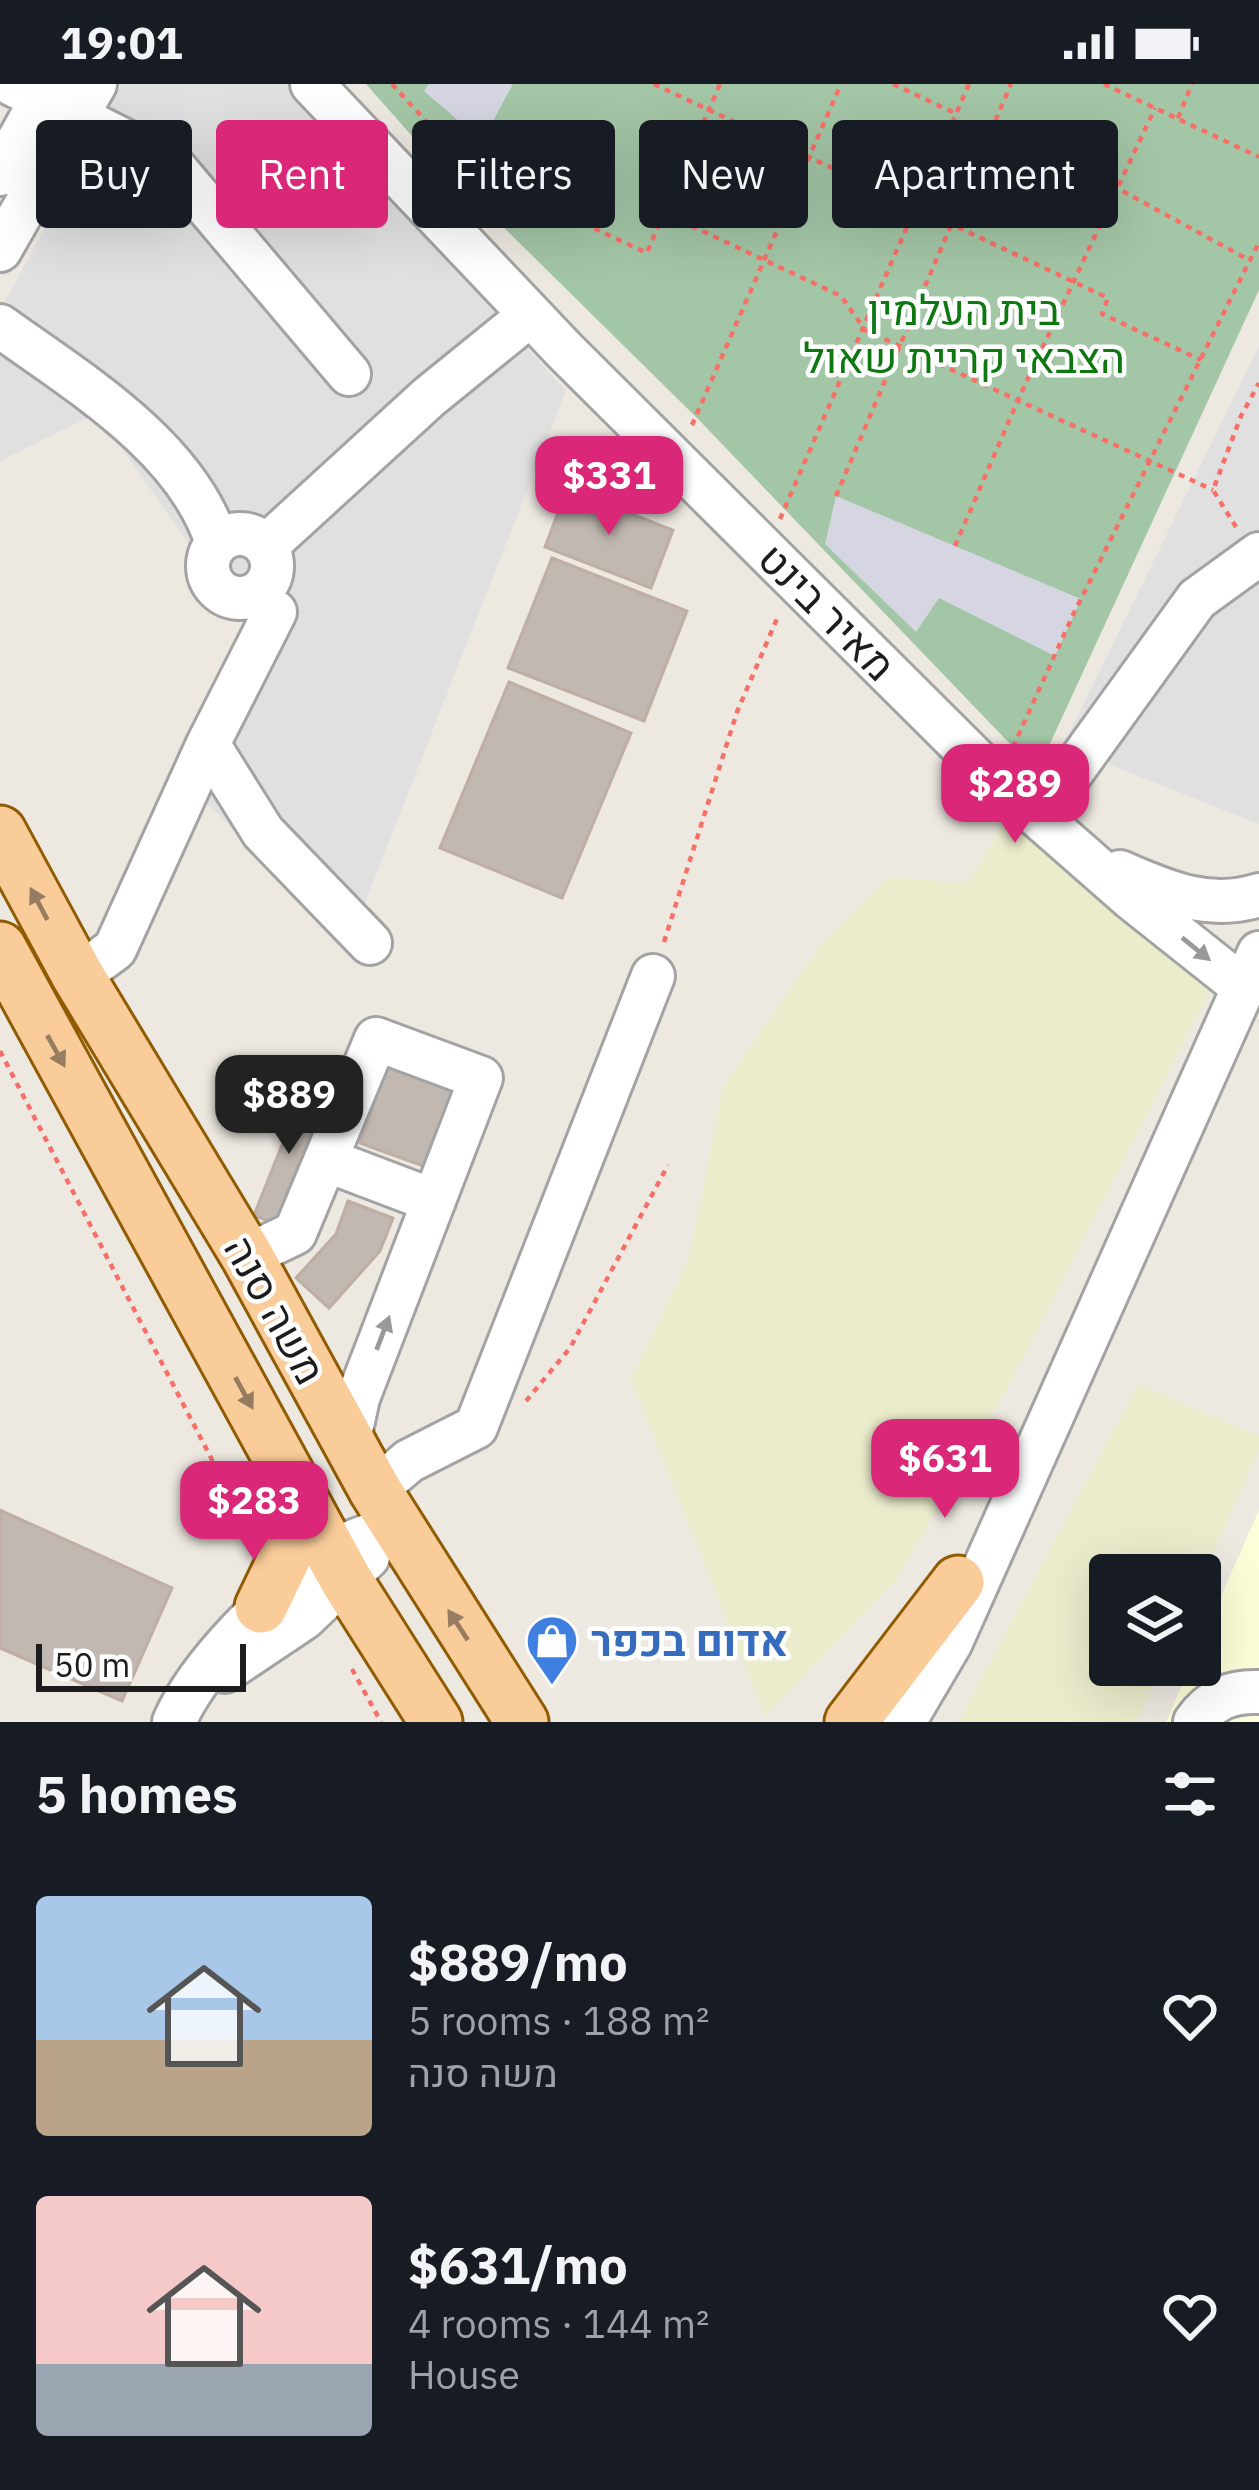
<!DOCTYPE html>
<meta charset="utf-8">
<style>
:root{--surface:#171b24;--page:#242831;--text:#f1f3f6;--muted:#9ea1a6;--accent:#db2777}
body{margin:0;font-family:"IBM Plex Sans",Heebo,sans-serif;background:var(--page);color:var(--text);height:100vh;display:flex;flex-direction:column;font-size:45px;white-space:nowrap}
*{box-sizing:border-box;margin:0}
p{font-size:39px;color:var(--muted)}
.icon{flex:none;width:66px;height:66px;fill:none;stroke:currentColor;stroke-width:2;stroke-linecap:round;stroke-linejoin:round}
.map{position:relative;height:1638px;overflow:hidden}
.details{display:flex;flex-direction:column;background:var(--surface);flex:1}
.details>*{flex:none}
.top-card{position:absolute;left:36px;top:36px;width:1188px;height:108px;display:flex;gap:24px}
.tools{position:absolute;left:1089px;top:1470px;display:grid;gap:24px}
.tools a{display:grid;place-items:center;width:132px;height:132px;border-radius:12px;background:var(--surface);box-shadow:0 12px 48px #0002;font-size:60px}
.scale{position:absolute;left:36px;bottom:30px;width:210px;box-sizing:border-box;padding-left:12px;border:6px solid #1c1c1c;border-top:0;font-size:33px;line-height:42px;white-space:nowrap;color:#1c1c1c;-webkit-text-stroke:9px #fff;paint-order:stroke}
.price{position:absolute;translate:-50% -102px;padding:0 27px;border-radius:24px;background:var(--accent);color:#fff;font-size:39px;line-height:78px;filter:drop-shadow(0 3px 6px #0008)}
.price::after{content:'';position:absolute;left:50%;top:72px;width:36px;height:27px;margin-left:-18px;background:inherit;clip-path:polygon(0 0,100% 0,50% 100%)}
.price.current{background:#222;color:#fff}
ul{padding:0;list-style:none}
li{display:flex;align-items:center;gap:36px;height:300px;padding:0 36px}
li span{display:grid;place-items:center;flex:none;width:336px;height:240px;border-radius:12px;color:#555}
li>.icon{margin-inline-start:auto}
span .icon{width:144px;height:144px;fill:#fffc;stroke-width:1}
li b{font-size:51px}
h2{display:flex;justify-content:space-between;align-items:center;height:144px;padding:0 36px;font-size:51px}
.pill{padding:0 42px;border-radius:12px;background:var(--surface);box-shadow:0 12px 48px #0002;font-size:42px;line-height:108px}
.pill.current{background:var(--accent);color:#fff}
.status{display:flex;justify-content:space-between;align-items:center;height:84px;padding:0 60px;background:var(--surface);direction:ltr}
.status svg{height:33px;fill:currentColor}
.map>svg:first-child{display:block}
</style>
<div class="status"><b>19:01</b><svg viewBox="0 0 49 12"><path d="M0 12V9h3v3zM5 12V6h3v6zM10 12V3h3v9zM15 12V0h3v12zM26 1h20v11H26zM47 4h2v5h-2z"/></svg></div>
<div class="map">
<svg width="1259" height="1638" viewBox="0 0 1259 1638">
<rect width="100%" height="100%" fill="#ede9e1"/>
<path fill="#fefdd9" d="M1259 1426V1638H1166L1191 1581H1200V1560Z"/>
<path fill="#ebeccc" d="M1011 726 1212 903 1008 1303 896 1496 765 1632 631 1295 689 1174 723 1002 821 860 889 793 968 799Z
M1138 1300 1259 1352V1367L1200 1498V1491H1110V1581H1162L1137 1638H958Z"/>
<path fill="#a3c6a6" d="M366 0H1259V206L1042 677 1013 663 697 334 419 60Z"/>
<path fill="#e0e0e0" d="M122 0H287L566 307 348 862 199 711 266 570 97 329 0 377V227Z
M1259 262V740L1063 662Z"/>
<path fill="#d6d6e3" d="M429 0H513L482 57 424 7Z
M836 412 1081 515 1055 572 939 514 916 548 825 460Z"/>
<path fill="#c1b8b1" stroke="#beaea4" stroke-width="3" d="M567 405 673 446 651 504 545 463Z
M552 474 687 527 644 637 508 584Z
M509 598 631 649 562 814 440 764Z
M387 983 456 1008 429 1084 360 1059Z
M304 1006 325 1014 275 1140 254 1131Z
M348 1117 393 1134 380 1167 329 1224 296 1194 336 1150Z
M0 1426 172 1504 122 1617 0 1564Z"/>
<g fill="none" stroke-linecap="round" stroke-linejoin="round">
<g stroke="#a3a3a3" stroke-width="48">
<path id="minor" d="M12 0 172 81 349 290
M312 0 564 266 993 693 1131 814 1243 903
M0 90 50 0
M0 166 95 0
M0 242C78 298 187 363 217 459
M208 482a32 32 0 1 1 64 0a32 32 0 1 1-64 0Z
M266 462 429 313 530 231
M208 660 263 748 370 859
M1040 732 1197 515 1259 470
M1120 788C1166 808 1209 827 1259 811
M78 892 115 865 208 660 275 528 252 512
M326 1076 434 1117
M247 1172 295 1149 376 955 481 994 358 1314 348 1360
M375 1406 409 1377 476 1343 653 892
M225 1587 304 1534 368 1473
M174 1638C200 1579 274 1507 327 1471 348 1457 375 1450 398 1441
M904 1638 951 1558 1259 869
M1195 1638C1211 1615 1231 1607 1259 1608"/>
</g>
<g stroke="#915b02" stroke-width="57">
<path id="major" d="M0 748 78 892 247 1172 375 1406 522 1638
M0 864 346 1496 436 1638
M261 1523 284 1475 294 1400
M851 1638 958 1498"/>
</g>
<path stroke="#f77068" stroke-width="4.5" stroke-dasharray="6 6" stroke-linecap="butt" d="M392 0 434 46 512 90 544 121 647 169 664 129 841 212 865 246 1213 406
M654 0 1108 214 1102 230 1201 276
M893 0 957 30
M1104 0 1259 73
M1178 34 1192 0
M992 47 1117 104 1249 176
M665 127 720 0
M692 341 841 0
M836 412 1011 0
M780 435 969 0
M1236 443 1213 406 1241 332 1259 299
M955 462 1018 316 1155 24
M1013 663 1073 531 1259 158
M664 858 737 628 779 530
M0 967 222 1395 253 1417
M526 1317 570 1264 668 1081
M352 1585 381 1638"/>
<use href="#minor" stroke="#fff" stroke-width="42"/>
<use href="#major" stroke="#facc99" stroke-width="51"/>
</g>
<defs><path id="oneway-solid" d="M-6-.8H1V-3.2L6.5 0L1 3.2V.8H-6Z" transform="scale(3)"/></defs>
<g fill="#967d61">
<use href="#oneway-solid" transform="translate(39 820) rotate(-118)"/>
<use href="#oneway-solid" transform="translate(56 967) rotate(61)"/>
<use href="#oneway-solid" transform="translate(244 1309) rotate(61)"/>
<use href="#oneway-solid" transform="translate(458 1541) rotate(-123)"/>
</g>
<g fill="#999">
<use href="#oneway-solid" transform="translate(1196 865) rotate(39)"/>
<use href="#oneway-solid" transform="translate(383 1249) rotate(-69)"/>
</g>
<defs>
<g id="shop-pin" transform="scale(2.7)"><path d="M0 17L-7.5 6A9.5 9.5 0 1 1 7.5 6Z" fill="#3f7fe0" stroke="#fff"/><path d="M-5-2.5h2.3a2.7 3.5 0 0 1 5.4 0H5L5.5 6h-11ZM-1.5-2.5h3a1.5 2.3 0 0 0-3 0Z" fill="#fff"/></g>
</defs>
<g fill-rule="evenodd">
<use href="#shop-pin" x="552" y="1557"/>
</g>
<g text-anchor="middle" stroke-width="9" stroke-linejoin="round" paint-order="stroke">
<g font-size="42" fill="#0d7710" stroke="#fff">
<text x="964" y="241">בית העלמין<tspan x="964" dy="48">הצבאי קריית שאול</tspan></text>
</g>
<g font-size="42" fill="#1c1c1c" stroke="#fff">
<text transform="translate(827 528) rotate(45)" y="15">מאיר בינט</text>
<text transform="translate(275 1226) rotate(61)" y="15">משה סנה</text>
</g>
<g font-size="42" font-weight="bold" fill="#366cbe" stroke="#fff" text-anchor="start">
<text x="591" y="1572">אדום בכפר</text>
</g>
</g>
</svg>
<div class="tools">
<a><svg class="icon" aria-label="layers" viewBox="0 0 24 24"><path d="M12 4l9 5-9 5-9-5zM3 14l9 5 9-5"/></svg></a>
</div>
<div class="scale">50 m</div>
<b class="price" style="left:609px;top:454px">$331</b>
<b class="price" style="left:1015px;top:762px">$289</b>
<b class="price current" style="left:289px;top:1073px">$889</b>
<b class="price" style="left:945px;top:1437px">$631</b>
<b class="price" style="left:254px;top:1479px">$283</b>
<div class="top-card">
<a class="pill">Buy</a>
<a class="pill current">Rent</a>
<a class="pill">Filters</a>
<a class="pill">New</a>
<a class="pill">Apartment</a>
</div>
</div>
<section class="details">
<h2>5 homes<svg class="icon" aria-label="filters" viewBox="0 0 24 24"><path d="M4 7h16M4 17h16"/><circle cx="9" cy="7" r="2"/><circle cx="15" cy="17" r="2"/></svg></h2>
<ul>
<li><span style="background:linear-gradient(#a9c7e8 60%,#b9a48a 0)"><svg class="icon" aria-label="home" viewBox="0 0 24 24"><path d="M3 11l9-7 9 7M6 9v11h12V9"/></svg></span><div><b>$889/mo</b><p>5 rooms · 188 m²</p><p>משה סנה</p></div><svg class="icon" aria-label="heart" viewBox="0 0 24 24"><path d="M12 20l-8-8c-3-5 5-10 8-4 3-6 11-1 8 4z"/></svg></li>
<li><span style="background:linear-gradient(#f6c9c9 70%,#9aa5b1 0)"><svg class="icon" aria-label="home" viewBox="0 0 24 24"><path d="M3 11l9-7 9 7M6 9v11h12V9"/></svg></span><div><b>$631/mo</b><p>4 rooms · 144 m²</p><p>House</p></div><svg class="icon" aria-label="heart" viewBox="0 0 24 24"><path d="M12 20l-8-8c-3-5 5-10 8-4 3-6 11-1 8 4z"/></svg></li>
</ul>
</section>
